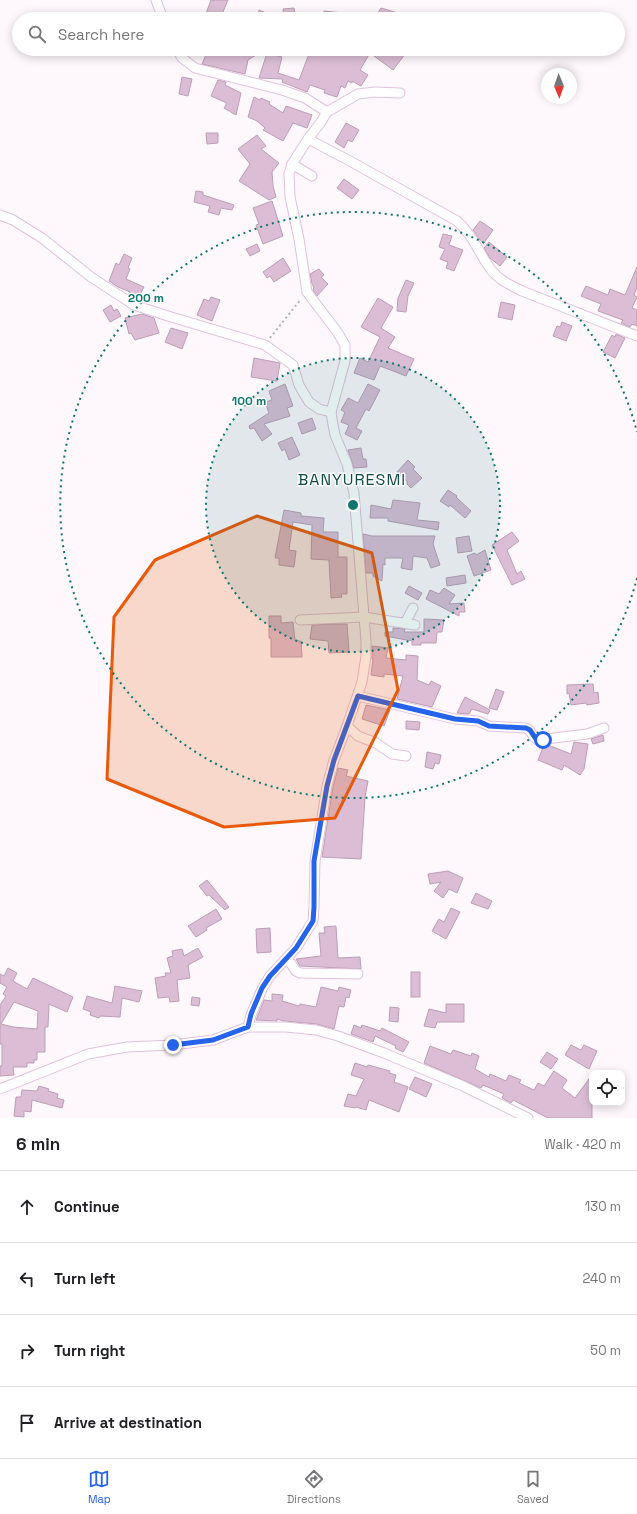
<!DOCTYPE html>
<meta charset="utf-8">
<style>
body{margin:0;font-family:"Space Grotesk",sans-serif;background:#f2f2f2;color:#202124}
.controls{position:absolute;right:12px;bottom:12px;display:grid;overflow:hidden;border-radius:8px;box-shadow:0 2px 10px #0003}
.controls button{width:36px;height:36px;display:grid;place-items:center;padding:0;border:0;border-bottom:1px solid #e0e0e0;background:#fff;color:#202124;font:20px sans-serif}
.compass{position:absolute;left:541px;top:68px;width:36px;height:36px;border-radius:50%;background:#fff;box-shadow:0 2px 10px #0003;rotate:178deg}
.stop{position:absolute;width:12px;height:12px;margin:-9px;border:3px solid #2563eb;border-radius:50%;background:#fff}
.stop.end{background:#2563eb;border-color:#fff;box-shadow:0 1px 4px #0008}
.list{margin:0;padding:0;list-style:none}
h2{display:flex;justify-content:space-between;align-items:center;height:52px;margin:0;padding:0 16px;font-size:17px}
h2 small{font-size:13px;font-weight:400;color:#757577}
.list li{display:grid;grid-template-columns:26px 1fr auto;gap:12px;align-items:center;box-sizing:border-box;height:72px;padding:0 16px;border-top:1px solid #e0e0e0}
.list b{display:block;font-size:15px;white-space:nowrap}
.list em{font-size:13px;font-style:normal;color:#757577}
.icon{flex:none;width:22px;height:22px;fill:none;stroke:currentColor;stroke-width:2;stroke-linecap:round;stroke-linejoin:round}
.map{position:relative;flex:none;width:637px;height:1118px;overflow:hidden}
.search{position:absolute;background:#fff;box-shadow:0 2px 10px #0003;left:12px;right:12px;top:12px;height:44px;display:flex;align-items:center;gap:10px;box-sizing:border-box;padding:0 14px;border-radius:22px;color:#757577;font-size:15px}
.sheet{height:340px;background:#fff}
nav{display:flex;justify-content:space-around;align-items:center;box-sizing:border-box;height:56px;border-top:1px solid #e0e0e0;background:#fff;font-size:11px;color:#757577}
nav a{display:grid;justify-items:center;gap:2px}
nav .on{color:#2563eb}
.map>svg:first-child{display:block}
.building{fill:#dbbed5;stroke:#bb9eb5;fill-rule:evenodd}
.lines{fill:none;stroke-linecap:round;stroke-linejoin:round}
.street-casing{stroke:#dfc2da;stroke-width:11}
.path{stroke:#b7afb5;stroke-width:2;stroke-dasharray:2 3;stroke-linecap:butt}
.street{stroke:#fff;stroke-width:9}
.route{stroke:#2563eb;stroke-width:5}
.marked{fill:#e8590c;fill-opacity:0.2;stroke:#e8590c;stroke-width:3;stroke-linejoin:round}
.ring{fill:none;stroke:#0f766e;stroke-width:2;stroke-dasharray:2 4}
.labels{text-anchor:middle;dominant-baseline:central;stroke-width:3;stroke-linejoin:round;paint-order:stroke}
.quarter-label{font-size:16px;letter-spacing:1px;fill:#104c44;stroke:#fff}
.centre{fill:#0f766e;stroke:#fff;stroke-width:2}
.ring-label{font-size:12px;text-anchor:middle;font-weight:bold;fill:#0f766e;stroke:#fff;stroke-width:3;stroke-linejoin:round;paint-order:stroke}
</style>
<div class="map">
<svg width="637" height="1118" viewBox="0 0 637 1118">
<rect width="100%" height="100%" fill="#fef8fd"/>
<g class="building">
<polygon points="211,0 228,0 220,19 204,19"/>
<polygon points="294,8 296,19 284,19 283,9"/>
<polygon points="381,8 411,17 411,19 374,19"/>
<polygon points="259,10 280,19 257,19"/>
<polygon points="324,11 353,14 352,19 324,19"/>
<polygon points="220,49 266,49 248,60 245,74 202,64 208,50 218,53"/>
<polygon points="316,49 409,49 393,70 370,53 360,70 368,75 361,86 352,81 352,83 348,81 345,88 341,86 337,97 324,93 325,90 310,85 307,92 282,82 283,79 259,78 267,53 282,57 278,73 299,80 309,54 315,56"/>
<polygon points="182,77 192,79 188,96 179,94"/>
<polygon points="218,80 226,82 225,85 241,93 236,115 224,108 227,103 211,96"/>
<polygon points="254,97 260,100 261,98 270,102 269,104 283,113 286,106 312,115 307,128 293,123 283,141 263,130 265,128 257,121 248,117"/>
<polygon points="346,123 359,130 352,142 348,140 344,148 335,142"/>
<polygon points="206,133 218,133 218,143 207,144"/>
<polygon points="257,135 266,146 261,149 279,163 272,172 273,186 276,197 269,200 239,181 250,164 238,149"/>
<polygon points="344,179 359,190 352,199 337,188"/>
<polygon points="196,191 203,192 203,195 234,205 232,210 221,208 219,215 208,212 210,206 194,202"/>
<polygon points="272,201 283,236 263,244 256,225 259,224 253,208"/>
<polygon points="480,221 493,230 484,243 479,239 473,230"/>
<polygon points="443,234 452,236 449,245 463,250 454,271 446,268 448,262 440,259 445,249 439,247"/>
<polygon points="489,242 507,257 500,266 490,258 484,248"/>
<polygon points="257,244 260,251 250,256 246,249"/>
<polygon points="124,254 132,258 128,268 130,269 126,279 144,287 137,300 129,294 130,292 118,287 109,281 116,263 119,265"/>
<polygon points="283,258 291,271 274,282 270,276 267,278 263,272"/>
<polygon points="637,267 637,288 634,295 637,297 632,308 637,310 637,326 632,324 630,327 621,323 623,320 598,311 601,304 581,296 586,286 608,295 610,289 625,295"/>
<polygon points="319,269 324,275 321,277 328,284 317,296 313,290 314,287 312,284 310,274"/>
<polygon points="406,280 414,283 408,296 406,312 397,311 398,298"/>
<polygon points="211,297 220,300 212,321 197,315 204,299 209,301"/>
<polygon points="378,298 393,307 381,328 395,337 388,348 414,359 406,376 380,366 374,380 354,373 360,358 368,362 380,337 361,327"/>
<polygon points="501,302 515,305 512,320 498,317"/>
<polygon points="111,305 114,311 117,309 121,316 110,322 103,310"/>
<polygon points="142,314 154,318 159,333 135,340 131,333 129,334 125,318"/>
<polygon points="562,322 572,326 566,341 553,336 557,326 560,327"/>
<polygon points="171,328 188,333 182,349 165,342"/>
<polygon points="616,334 625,338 615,358 603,352 612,335 615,337"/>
<polygon points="254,358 280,363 277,381 251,377"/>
<polygon points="285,384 293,406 287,408 290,416 264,424 272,434 262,441 254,428 250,429 249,426 269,413 265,402 272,400 269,391"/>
<polygon points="368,384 380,390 369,411 366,409 356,428 362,431 357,440 345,434 349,425 341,422 345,412 341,410 348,398 358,403"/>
<polygon points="312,418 316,429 302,434 298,423"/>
<polygon points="292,437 300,455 289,460 285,449 282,451 278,443"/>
<polygon points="361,448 363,459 366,459 367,467 354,468 348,450"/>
<polygon points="408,460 415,467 413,469 422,478 411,488 407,484 407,481 397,472"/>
<polygon points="448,490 457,496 456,497 471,511 465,518 450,505 449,507 440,501"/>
<polygon points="393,500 420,503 417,520 439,522 438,530 388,521 388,518 370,518 371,505 391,509"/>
<polygon points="284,510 301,513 301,516 324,518 323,532 338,532 338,557 347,557 347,594 341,594 342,597 331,598 329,560 311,559 312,525 293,522 289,550 296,551 294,567 279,565 279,558 275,558"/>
<polygon points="512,532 519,541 507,550 517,574 521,571 525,579 512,585 492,545"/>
<polygon points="363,534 372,536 435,536 433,544 440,565 431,568 427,558 413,556 412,570 401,568 403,558 385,558 385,565 383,564 382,581 373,576 373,573 366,573"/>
<polygon points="469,536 472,551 458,553 456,538"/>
<polygon points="485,550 491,570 474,576 467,556 475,553 476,555"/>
<polygon points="465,575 466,583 447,586 446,578"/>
<polygon points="409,586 422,593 418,600 405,593"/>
<polygon points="444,588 455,595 449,604 464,603 465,612 459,612 459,616 426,599 430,590 439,594"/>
<polygon points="269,616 281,616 281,623 293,622 295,641 301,641 302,657 271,657 271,638 269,638"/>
<polygon points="424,619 444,620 442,632 437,632 436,643 421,643 421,645 412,645 412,641 385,636 385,632 393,632 393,628 405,629 404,632 424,632"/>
<polygon points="334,624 347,624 349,652 329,653 328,641 310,639 312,625"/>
<polygon points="372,646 388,648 386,658 406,660 406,655 418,656 417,680 429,685 431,681 441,686 432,707 397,699 403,676 384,674 384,677 371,675 373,659 372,659"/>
<polygon points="593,684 594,693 598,692 599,703 587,705 586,703 571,705 569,693 567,694 567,685"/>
<polygon points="496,689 504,692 497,710 489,708"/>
<polygon points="465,697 490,710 488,714 472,709 469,714 457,713"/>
<polygon points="366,705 390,710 384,726 362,719"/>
<polygon points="406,721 420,722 419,730 406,729"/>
<polygon points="603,735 604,741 593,744 591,739"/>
<polygon points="574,742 588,744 584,769 580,775 564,765 562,770 538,760 544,745 548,745 571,754"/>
<polygon points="427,752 441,755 439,764 435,763 433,769 425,767"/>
<polygon points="338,768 348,770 346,776 368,781 365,797 361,859 322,857 333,787"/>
<polygon points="448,871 463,878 457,893 449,889 443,898 434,891 441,882 430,884 428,874"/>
<polygon points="207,880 229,907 225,910 209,895 207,896 199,886"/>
<polygon points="476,893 492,901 488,909 471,903"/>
<polygon points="451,908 460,912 446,939 432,931 439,919 444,922"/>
<polygon points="216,909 222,919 206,928 207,930 196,937 188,926"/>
<polygon points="336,926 338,958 360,957 361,969 300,966 296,959 321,956 319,933 325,933 324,927"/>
<polygon points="270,928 271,952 257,953 256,929"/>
<polygon points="198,948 203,957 188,965 190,978 177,980 179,1001 170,1002 169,997 158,998 155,978 166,976 165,973 171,973 167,958 173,956 172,951 182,949 184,956"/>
<path d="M8,968L17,973L13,981L27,989L33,978L73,997L67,1012L49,1004L48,1027H45V1052H37V1060H34V1063H27V1067H13L14,1075L0,1076V1066H2V1044H0V1005L6,996L3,994L7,987L0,983V974L4,976ZM14,1002L38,1011L37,1029L13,1027L1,1024Z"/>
<rect x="411" y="972" width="9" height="25"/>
<polygon points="115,986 142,991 139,1002 122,998 120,1017 100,1016 99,1018 90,1015 91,1012 83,1009 87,996 112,1003"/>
<polygon points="321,987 338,991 339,987 351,990 349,998 346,997 344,1007 339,1006 334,1029 317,1024 284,1021 277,1019 277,1021 256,1020 264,1000 272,1001 272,994 283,995 282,1001 299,1006 300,1004 316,1007"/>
<polygon points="192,997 200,998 199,1006 191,1005"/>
<polygon points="446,1004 464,1004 464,1022 437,1022 435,1028 424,1026 429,1009 446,1013"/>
<polygon points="390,1007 399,1008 398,1022 389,1021"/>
<polygon points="354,1025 361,1028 362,1025 380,1031 382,1028 409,1042 403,1052 395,1048 396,1046 375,1036 373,1042 351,1034"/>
<polygon points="571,1045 581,1050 584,1045 597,1051 589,1069 565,1055"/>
<polygon points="430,1046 451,1054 453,1050 471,1056 472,1053 479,1056 475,1069 489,1077 490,1074 506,1081 509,1075 521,1080 519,1083 534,1090 538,1083 544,1086 554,1071 567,1080 562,1088 575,1098 592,1075 592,1118 548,1118 513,1100 511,1103 502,1098 504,1094 483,1085 481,1088 424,1063"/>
<polygon points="547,1052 558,1059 551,1069 540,1062"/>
<polygon points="355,1063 367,1067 368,1065 390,1071 389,1073 396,1075 394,1082 408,1087 399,1112 369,1100 366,1110 356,1107 355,1108 344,1106 348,1094 356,1096 364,1079 351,1075"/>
<polygon points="415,1077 432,1084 426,1097 409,1089"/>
<polygon points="39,1086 49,1089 48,1091 58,1094 57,1098 64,1100 62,1108 32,1100 31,1112 24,1111 24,1117 14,1116 16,1097 21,1097 22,1090 37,1091"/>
</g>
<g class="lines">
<defs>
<g id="street">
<polyline points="156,0 163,19"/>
<polyline points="177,49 182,58 195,68 282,90 305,98 327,112 321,122 308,139 292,164 289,174 290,197 299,239 307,292 338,333 345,345 345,361 331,412 332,419 335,435 347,464 354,493 366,641 366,656 362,682 347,726 334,760 327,786 315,861 314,907 313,921 296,948 270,976 263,987 251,1015 248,1027"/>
<polyline points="327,112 358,94 375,92 400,93"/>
<path d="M308,139L350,161L457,221C472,234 478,251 489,267C497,279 510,285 522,291L637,336"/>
<polyline points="292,164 312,176"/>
<polyline points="0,215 13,220 42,238 91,277 134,305 168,316 265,345 293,365 299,385 309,402 319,409 331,412"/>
<polyline points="300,620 364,617 415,625"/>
<polyline points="405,623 413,608"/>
<path d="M358,696L455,719L478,721L489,726L526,728C532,730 532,738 538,740L587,734L604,728"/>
<polyline points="347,726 358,736 376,743 392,754 406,756"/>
<polyline points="287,958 296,971 300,973 358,974"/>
<polyline points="0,1089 88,1054 127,1047 173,1045 213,1040 248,1027 286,1027 316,1030 338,1036 384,1053 463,1086 528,1118"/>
</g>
</defs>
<use href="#street" class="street-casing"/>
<polyline class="path" points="270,338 301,299"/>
<use href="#street" class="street"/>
</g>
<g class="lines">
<polyline class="route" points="173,1045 213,1040 248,1027 251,1014 262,988 270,976 296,948 313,921 314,907 314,861 327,786 334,760 358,696 455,719 478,721 489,726 526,728 530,730 536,739 543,740"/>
</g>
<path class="marked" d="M257,516L372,553L398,690L335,818L224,827L107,779L114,617L155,560Z"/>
<circle cx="353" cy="505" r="147" fill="#0f766e" fill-opacity=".12"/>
<g class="ring">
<circle cx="353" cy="505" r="147"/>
<path d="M637 578A293 293 0 1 1 637 432"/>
</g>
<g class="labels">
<g class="quarter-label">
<text x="352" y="479">BANYURESMI</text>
</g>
</g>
<circle cx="353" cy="505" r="6" class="centre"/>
<g class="ring-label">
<text x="146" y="302">200 m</text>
<text x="249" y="405">100 m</text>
</g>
</svg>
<div class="controls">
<button><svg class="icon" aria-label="locate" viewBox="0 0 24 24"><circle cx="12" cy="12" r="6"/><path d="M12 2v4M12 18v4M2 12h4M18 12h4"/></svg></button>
</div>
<svg class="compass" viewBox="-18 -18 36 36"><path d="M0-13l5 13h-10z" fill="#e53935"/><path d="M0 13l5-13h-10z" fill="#757577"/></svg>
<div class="stop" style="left:543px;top:740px"></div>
<div class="stop end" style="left:173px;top:1045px"></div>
<div class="search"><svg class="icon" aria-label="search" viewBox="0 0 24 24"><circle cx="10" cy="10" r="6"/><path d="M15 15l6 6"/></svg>Search here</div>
</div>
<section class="sheet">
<h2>6 min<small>Walk · 420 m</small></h2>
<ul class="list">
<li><svg class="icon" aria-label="ahead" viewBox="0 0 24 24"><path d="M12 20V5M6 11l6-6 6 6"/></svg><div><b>Continue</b></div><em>130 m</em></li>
<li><svg class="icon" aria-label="left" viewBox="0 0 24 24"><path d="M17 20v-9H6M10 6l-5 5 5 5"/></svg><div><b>Turn left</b></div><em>240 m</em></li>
<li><svg class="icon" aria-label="right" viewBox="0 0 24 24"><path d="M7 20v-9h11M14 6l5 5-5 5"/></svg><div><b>Turn right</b></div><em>50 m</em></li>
<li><svg class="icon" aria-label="arrive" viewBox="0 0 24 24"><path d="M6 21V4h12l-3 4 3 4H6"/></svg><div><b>Arrive at destination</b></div></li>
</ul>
</section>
<nav>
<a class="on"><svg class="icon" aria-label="map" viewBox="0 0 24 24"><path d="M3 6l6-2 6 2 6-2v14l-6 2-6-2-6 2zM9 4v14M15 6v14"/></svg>Map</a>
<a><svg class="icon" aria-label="directions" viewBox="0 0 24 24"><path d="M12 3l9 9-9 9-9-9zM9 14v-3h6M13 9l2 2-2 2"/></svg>Directions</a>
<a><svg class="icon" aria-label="saved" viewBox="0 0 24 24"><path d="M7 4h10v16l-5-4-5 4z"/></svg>Saved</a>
</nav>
